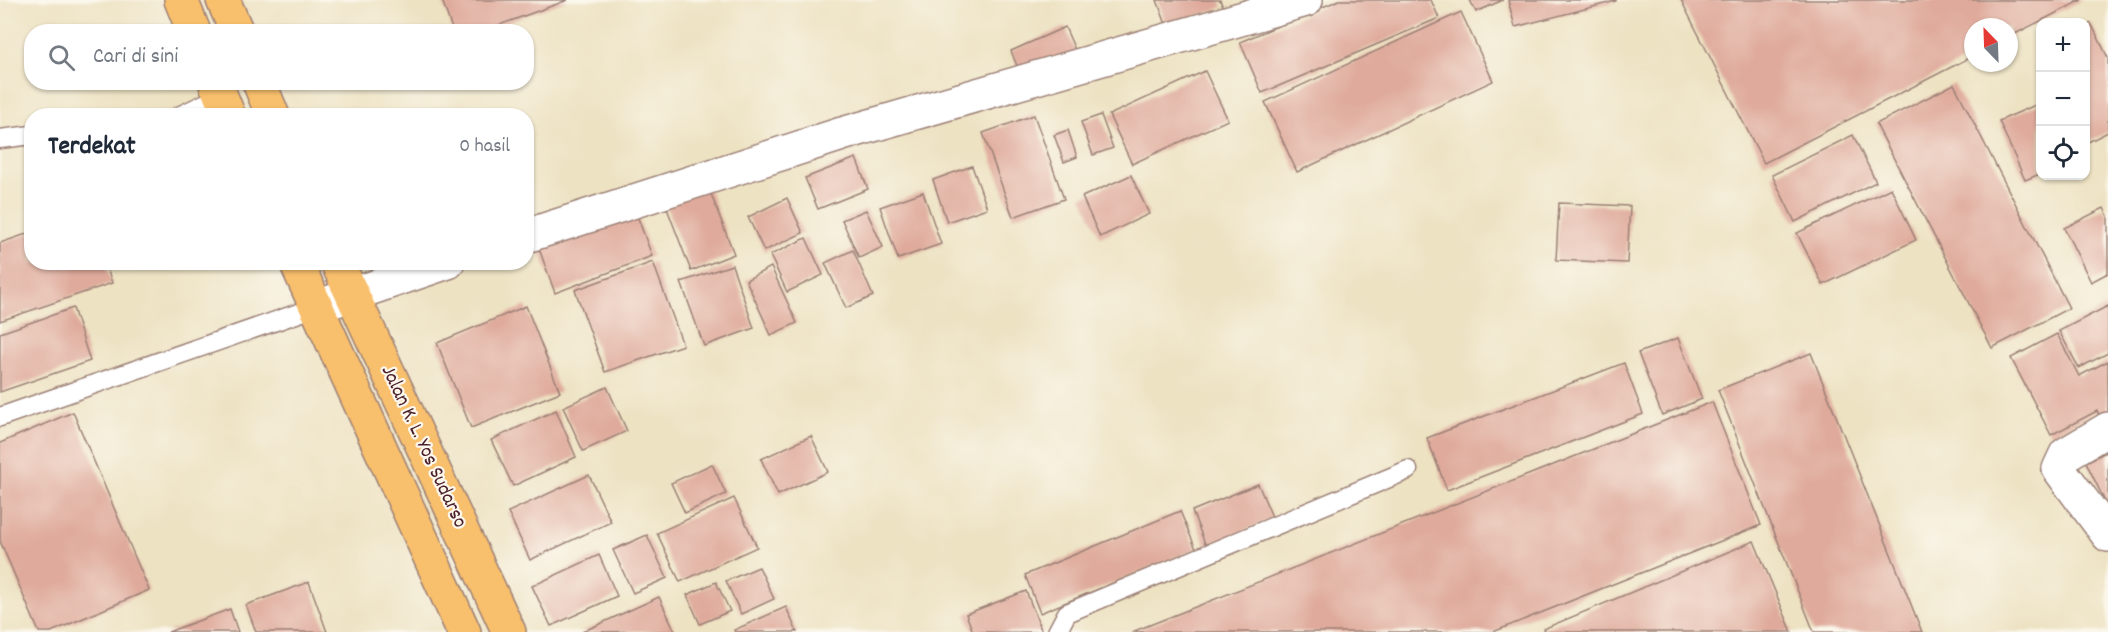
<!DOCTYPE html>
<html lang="id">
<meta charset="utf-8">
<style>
body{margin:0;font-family:Dekko,sans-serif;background:#f2f2f3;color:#1f2937}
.controls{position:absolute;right:18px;top:18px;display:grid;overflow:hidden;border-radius:12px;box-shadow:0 2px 4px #0004}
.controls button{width:54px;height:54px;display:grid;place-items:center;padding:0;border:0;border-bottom:2px solid #e0e1e3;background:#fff;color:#1f2937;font:30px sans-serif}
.compass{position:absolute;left:1964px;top:18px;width:54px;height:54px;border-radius:50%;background:#fff;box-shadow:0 2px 4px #0004;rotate:337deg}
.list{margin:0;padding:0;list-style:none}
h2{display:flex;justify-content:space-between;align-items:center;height:78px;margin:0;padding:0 24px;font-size:26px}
h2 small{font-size:20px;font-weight:400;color:#747a83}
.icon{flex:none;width:33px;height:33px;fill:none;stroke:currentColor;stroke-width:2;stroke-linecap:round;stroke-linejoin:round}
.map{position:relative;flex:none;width:2108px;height:632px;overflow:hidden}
.search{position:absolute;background:#fff;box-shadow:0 2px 4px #0004;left:24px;top:24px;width:510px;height:66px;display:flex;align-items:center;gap:15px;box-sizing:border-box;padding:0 21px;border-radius:24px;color:#747a83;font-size:22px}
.panel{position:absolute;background:#fff;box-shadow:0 2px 4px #0004;left:24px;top:108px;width:510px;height:162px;border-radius:24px}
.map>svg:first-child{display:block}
.building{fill:#dfaa9b}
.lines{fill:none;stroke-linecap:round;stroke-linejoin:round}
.service-casing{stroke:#9c8076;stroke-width:21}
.minor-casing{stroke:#9c8076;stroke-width:36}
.trunk-casing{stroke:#9c8076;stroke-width:36}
.service{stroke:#fff;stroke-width:18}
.minor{stroke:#fff;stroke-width:33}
.trunk{stroke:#f8bf6c;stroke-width:33}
.labels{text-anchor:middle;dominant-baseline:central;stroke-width:4.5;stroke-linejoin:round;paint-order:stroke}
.street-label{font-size:21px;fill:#4a1f2b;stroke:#fbf7ec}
</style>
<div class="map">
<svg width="2108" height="632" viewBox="0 0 2108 632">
<rect width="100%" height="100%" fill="#fbf7ec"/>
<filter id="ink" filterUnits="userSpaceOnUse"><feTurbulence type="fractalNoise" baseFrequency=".0167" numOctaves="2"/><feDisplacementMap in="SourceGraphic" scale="12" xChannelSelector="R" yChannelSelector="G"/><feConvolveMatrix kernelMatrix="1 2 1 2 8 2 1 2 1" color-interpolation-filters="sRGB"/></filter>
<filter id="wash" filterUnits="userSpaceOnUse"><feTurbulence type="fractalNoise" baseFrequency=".008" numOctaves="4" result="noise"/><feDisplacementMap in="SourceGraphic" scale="24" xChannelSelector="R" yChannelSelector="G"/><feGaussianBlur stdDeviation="1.35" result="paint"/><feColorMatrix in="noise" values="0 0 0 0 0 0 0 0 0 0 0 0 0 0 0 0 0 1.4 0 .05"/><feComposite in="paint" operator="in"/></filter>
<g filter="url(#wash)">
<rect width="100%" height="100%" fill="#ede2c2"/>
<g id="blocks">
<g class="building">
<polygon points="442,0 568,0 480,32 453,32"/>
<polygon points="1157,0 1220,0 1223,7 1167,27"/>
<polygon points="1339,0 1431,0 1439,18 1262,93 1240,42"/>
<polygon points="1470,0 1503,0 1476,12"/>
<polygon points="1508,0 1616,0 1616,1 1515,27"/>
<polygon points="1681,0 2082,0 2009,37 2009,27 1973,27 1973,56 1764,163"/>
<polygon points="1461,12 1493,81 1297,172 1265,102"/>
<polygon points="2091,23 2108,58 2108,132 2086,143 2086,26"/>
<polygon points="1065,27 1076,52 1021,76 1011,51"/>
<polygon points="1205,71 1228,120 1132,164 1109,115"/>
<polygon points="1954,84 2069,308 1992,348 1876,124"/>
<polygon points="2040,103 2040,174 2025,180 1999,121"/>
<polygon points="1034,115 1064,199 1013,217 983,133"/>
<polygon points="1101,115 1113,148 1093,155 1081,122"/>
<polygon points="1068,130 1077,157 1064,162 1054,135"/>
<polygon points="1853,135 1876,182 1795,222 1772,175"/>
<polygon points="856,158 868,189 818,209 805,178"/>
<polygon points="972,166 987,208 947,222 933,180"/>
<polygon points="1131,175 1149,214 1100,237 1082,197"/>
<polygon points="706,181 734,254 691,271 663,198"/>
<polygon points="1891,188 1916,240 1823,285 1797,233"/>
<polygon points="923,192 941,244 898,259 880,207"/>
<polygon points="787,198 803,233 764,251 748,217"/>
<polygon points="1559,203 1630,206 1627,263 1556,260"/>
<polygon points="634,207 652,256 555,293 537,243"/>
<polygon points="2104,208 2108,216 2108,273 2091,282 2064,228"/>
<polygon points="866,210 883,247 859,258 842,220"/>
<polygon points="32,232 32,262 105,262 112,283 0,321 0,243"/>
<polygon points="806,238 823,275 787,292 770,255"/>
<polygon points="853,250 873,296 846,308 825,263"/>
<polygon points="653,262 683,345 605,372 575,290"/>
<polygon points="732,265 754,328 704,346 681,282"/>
<polygon points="771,267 797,323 771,335 746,280"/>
<polygon points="526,306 560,392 471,428 437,343"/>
<polygon points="2108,306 2108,353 2079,368 2059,331"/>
<polygon points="73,308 90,361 0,392 0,333"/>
<polygon points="2057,334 2079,376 2108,361 2108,419 2103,421 2097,411 2051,435 2011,358"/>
<polygon points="1678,338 1702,399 1662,415 1638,353"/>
<polygon points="1811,353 1922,632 1814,632 1718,390"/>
<polygon points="1624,363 1643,414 1447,490 1427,438"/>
<polygon points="607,387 627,431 583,451 563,407"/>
<polygon points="1712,402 1761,525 1493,632 1132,632"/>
<polygon points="556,410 576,457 513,486 491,440"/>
<polygon points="73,412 149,590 51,632 39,632 0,541 0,443"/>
<polygon points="811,436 828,472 778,495 761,459"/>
<polygon points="2108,451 2108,508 2086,462"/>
<polygon points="712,464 726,494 685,513 671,483"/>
<polygon points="589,475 611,522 530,560 508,512"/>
<polygon points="1258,484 1273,519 1206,546 1192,511"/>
<polygon points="734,498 757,547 680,582 657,533"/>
<polygon points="1180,511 1196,549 1040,613 1025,575"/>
<polygon points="647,535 667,578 633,593 613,550"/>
<polygon points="1754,541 1792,632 1545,632 1543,629"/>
<polygon points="599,555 617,596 551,626 532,586"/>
<polygon points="759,567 774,599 741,614 726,581"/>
<polygon points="309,582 327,632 256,632 246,605"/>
<polygon points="716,582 730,611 700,624 687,595"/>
<polygon points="1026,591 1042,632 973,632 966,614"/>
<polygon points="659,597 675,631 582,632"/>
<polygon points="786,607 797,632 735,632 734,630"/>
<polygon points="230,609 238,632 168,632"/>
</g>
</g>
</g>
<g filter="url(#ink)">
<use href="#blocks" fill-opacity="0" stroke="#9c8076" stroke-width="1.5"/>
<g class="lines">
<defs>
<g id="service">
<polyline points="179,116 221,96"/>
<polyline points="0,139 32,135"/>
<polyline points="0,417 316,307"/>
<polyline points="1057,632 1067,613 1408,470"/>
</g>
<g id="minor">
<polyline points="526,236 842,134 1306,0"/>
<polyline points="316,307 448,262"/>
<polyline points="2108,429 2066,454 2059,469 2108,535"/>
</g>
<g id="trunk">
<polyline points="181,0 194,32"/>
<polyline points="223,0 237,32"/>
<polyline points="215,82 229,116"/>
<polyline points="259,82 273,116"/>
<polyline points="296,262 464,632"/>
<polyline points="337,262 509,632"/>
</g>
</defs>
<use href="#service" class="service-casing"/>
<use href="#minor" class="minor-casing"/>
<use href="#trunk" class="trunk-casing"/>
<use href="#service" class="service"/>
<use href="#minor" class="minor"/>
<use href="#trunk" class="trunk"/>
</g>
</g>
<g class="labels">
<g class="street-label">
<text transform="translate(423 447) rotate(65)">Jalan K. L. Yos Sudarso</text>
</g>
</g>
</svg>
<div class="controls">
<button>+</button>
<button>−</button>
<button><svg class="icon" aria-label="locate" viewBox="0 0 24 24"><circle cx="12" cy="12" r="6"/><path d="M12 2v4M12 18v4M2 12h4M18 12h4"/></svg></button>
</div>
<svg class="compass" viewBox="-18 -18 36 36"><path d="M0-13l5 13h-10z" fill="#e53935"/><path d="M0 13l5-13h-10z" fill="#747a83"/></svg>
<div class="search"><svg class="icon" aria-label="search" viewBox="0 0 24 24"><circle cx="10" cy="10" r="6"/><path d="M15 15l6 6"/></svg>Cari di sini</div>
<section class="panel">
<h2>Terdekat<small>0 hasil</small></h2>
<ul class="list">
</ul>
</section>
</div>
